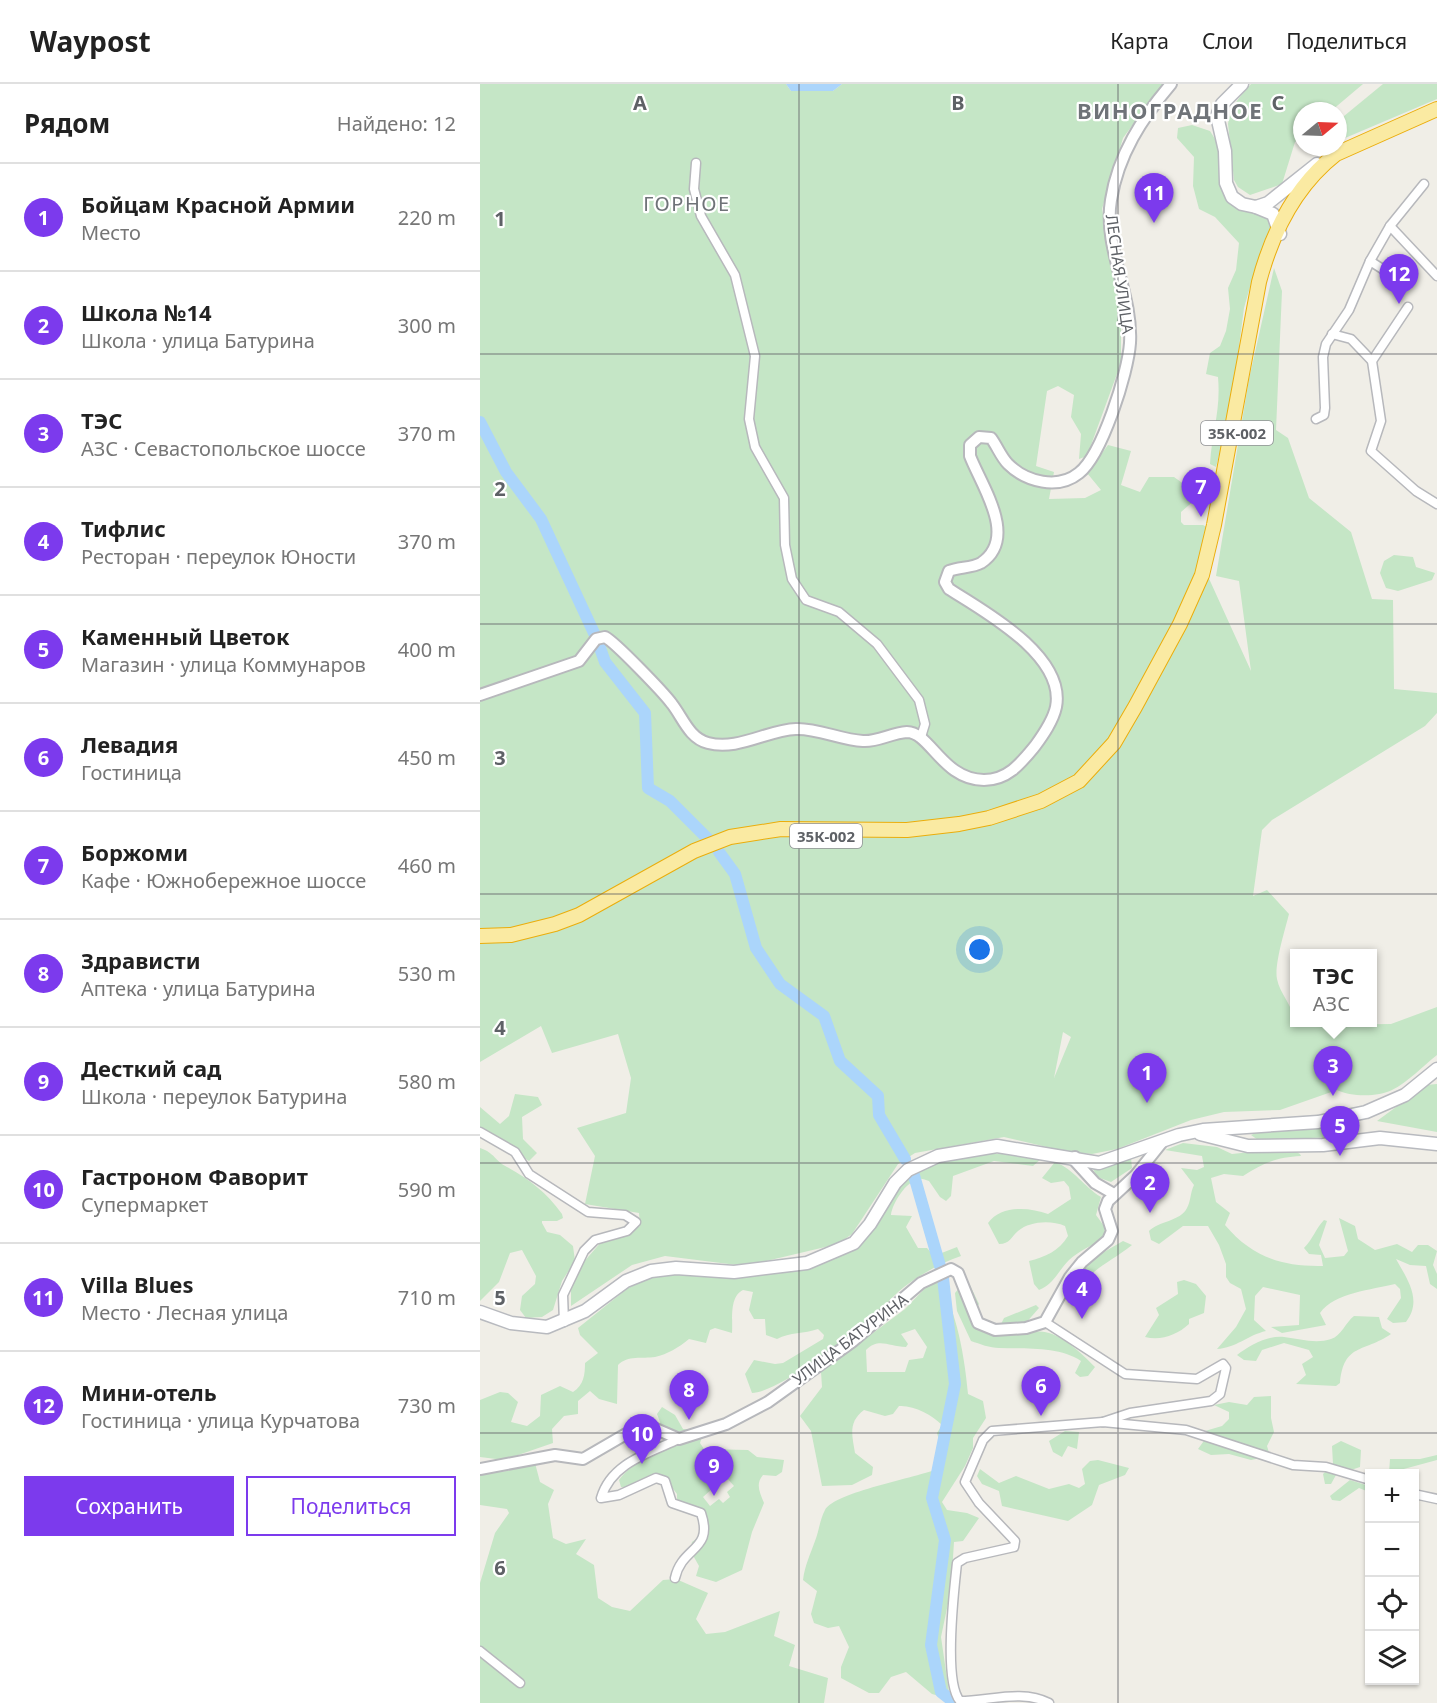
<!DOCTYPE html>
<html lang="ru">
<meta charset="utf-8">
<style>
body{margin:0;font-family:"Noto Sans",sans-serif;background:#f6f6f6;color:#222}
.controls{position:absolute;right:18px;bottom:18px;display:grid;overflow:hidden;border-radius:0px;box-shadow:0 2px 4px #0004}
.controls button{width:54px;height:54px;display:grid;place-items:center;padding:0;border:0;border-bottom:2px solid #e0e0e0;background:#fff;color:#222;font:30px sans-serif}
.compass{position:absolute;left:813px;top:18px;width:54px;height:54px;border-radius:50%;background:#fff;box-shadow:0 2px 4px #0004;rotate:71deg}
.you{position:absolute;left:500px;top:866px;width:21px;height:21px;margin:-15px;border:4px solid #fff;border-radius:50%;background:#1a73e8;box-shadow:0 0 0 9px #1a73e833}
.badge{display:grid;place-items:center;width:39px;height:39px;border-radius:50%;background:#7c3aed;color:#fff;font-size:20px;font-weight:700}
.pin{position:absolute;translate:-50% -50px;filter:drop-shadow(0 2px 3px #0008)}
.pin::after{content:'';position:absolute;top:32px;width:21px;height:18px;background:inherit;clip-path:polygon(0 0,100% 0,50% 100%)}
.popup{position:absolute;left:810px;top:865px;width:87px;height:78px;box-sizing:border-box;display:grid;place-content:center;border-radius:0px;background:#fff;filter:drop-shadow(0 2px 4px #0005);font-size:20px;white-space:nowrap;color:#767676}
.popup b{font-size:22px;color:#222}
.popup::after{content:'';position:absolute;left:50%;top:100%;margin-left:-12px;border:12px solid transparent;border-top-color:#fff}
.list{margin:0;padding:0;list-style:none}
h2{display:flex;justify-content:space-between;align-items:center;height:78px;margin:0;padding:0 24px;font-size:26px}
h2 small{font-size:20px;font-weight:400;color:#767676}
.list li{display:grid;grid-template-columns:39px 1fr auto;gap:18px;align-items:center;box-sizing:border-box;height:108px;padding:0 24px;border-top:2px solid #e0e0e0}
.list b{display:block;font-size:22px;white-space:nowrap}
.list p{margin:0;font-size:20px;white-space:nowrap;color:#767676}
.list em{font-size:20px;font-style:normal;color:#767676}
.actions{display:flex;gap:12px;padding:18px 24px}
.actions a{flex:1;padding:14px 0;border:2px solid #7c3aed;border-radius:0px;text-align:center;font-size:21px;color:#7c3aed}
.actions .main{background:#7c3aed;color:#fff}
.icon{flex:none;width:33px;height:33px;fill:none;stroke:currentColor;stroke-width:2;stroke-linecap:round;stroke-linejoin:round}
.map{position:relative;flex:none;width:957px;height:1619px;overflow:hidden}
header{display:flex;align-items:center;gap:36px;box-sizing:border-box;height:84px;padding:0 30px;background:#fff;border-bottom:2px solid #e0e0e0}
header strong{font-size:28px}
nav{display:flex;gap:33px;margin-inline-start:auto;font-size:21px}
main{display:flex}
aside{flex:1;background:#fff}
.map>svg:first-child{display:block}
.green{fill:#c5e6c6;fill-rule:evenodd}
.water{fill:#abd5fb}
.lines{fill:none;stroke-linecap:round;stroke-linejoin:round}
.river{stroke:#abd5fb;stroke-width:12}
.minor-casing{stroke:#b7b8bc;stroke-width:11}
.tertiary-casing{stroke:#b7b8bc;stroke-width:14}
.secondary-casing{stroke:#b8babf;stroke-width:15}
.trunk-casing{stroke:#ebad0b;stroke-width:16}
.minor{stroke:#fff;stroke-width:8}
.tertiary{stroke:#fff;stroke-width:10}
.secondary{stroke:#fff;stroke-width:12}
.trunk{stroke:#faeaa2;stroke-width:14}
.grid{fill:none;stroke:#5e6166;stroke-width:1.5;stroke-opacity:0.55}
.labels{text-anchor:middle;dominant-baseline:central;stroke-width:4.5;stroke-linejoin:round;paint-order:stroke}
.shield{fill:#fff;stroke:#8e9094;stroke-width:1.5}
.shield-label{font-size:15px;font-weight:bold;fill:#5e6166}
.street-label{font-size:16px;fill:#5e6166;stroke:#fff}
.quarter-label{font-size:20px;letter-spacing:1.5px;fill:#6f7378;stroke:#fff}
.district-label{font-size:22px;font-weight:bold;letter-spacing:1.5px;fill:#6f7378;stroke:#fff}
.grid-label{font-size:20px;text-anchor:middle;font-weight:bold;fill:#5e6166;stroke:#fff;stroke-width:4.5;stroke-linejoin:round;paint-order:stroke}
</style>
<header>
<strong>Waypost</strong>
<nav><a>Карта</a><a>Слои</a><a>Поделиться</a></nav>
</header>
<main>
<aside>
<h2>Рядом<small>Найдено: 12</small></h2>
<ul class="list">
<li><span class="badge">1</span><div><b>Бойцам Красной Армии</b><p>Место</p></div><em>220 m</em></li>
<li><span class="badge">2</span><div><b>Школа №14</b><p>Школа · улица Батурина</p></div><em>300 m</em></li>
<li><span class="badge">3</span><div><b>ТЭС</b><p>АЗС · Севастопольское шоссе</p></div><em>370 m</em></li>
<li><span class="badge">4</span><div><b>Тифлис</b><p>Ресторан · переулок Юности</p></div><em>370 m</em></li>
<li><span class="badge">5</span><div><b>Каменный Цветок</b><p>Магазин · улица Коммунаров</p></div><em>400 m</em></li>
<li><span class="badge">6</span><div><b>Левадия</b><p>Гостиница</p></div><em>450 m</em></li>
<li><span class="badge">7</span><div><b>Боржоми</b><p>Кафе · Южнобережное шоссе</p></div><em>460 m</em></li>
<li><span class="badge">8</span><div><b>Здрависти</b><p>Аптека · улица Батурина</p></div><em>530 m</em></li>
<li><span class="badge">9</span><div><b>Десткий сад</b><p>Школа · переулок Батурина</p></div><em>580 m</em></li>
<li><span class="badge">10</span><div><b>Гастроном Фаворит</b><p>Супермаркет</p></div><em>590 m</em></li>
<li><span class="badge">11</span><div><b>Villa Blues</b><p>Место · Лесная улица</p></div><em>710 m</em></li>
<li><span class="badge">12</span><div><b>Мини-отель</b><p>Гостиница · улица Курчатова</p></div><em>730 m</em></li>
</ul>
<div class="actions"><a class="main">Сохранить</a><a>Поделиться</a></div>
</aside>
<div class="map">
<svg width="957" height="1619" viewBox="0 0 957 1619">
<rect width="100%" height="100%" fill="#f0eee7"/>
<g class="green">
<path d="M0,0H306L311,7H353L362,0H683L643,54L622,125L641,224V279L607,372L599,375L601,350L591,333L594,311L578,302L567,307L556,382L574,388L569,415L605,414L621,406L607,389L628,361L651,367L641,401L660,408L669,393H694L715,408L716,415L701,428V438L704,441H723L731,445L721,477L771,587L759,497L736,492L769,295L794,184L802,207L796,346L808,354L829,414L871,448L892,515L913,516L914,605L957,609V629L945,642L792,736L782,746L773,812L787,806L809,830C805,846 794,881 797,895C800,911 814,922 814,938L822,941L911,940L957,923V971C943,982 928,998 912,1006C898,1013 871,1013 857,1006L800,1026L744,1028L711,1036L637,1065L612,1070L588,1068L524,1053L435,1069L418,1080L372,1150L358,1160L265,1182L185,1172L152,1181L91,1222V1206L102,1180L122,1157L140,1154L160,1142L159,1129L105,1120L115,1072L97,1044L146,1029L151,994L138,950L72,969L61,942L0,978ZM583,948L591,953L574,994Z"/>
<path d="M771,0H883L851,27H822V51L815,58L802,100L770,111L758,103L754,96L748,40C750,23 760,12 771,0Z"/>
<polygon points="903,0 957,0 957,15 858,57 858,37"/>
<path d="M712,41L730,47L740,63L744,107L752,121L787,130L792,143L776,182L764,224L751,324L736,383L730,380C732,347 741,327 738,293L726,290L730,269L740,262L746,247L750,225L748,204L756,186L759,159L735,133L719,125L713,102L714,73L697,54L698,44Z"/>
<polygon points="914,471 933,473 936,483 955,489 952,496 918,507 906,504 900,489 904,477"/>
<polygon points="957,1000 957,1048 897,1037 946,1001"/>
<polygon points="35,1010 58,1013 62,1021 42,1033 43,1055 57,1069 49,1077 0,1045 0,1023 20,1040 29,1032"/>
<polygon points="867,1042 878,1048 858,1053 778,1056 771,1051 781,1047"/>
<path d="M703,1059L737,1063L752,1070L798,1065L813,1066L820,1070L821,1072C797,1073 783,1079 763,1092L744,1090L731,1094L736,1118L750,1129L745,1141C772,1173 802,1183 843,1182L841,1171L829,1170L824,1164C833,1155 836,1144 844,1136L847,1137L839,1161L845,1174L864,1172L868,1167L859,1134L875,1142L878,1155L895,1166L917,1160L932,1168L938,1161H948L957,1167L953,1181L957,1190V1205L950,1200L946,1182L930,1181L916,1175C927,1195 943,1216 926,1238L913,1239L907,1235L921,1214L920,1205L915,1200C892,1206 855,1208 840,1229L846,1241L802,1249L791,1243L819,1241L820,1211L783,1203L775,1212L774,1236L786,1247C768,1251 756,1264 737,1265L756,1243L766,1225L761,1205L750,1199L746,1193V1180L739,1161L728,1142H703L679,1160L671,1156L669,1147C679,1137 701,1137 707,1124C711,1117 710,1109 714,1101L701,1084L717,1086L724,1083L722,1072L685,1066Z"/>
<path d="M0,1064C15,1069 15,1077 27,1083C50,1096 66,1108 82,1130L83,1134L77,1137H62V1139L67,1148L80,1151L93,1162L95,1177L82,1197L73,1226L62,1233L46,1234L40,1226L42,1212L55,1200L56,1192L42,1166L30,1169L19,1198L0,1217Z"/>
<path d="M500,1070H542L561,1075L553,1082L514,1077L473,1092L471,1112L466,1117L460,1113L449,1097C445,1096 442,1094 439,1095C426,1097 412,1120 411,1131L432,1132L426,1143L438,1164H447L454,1172L477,1163L481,1172C461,1179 441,1190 424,1203C410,1214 399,1230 385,1241C365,1258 295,1309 272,1309L265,1290L274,1276L295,1280L303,1279L343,1255L344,1251L338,1245C324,1250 310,1248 297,1255L286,1251L285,1235H274L269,1226L273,1208L263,1206C249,1213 253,1235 252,1249L235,1244L230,1246L226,1259L209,1255C198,1264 188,1270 175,1273C162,1275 148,1271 138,1281L137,1320L119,1315L110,1307L98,1317V1330L84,1332L72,1345L73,1359L24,1376L0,1373V1316L20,1308L28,1309L38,1318L31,1338L47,1342L60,1332L61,1311L80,1302L93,1308C104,1301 105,1290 105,1279L118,1269L100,1251L98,1244L148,1204L179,1190L267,1192L283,1188H308L363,1171L388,1153L420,1097L436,1081Z"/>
<polygon points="651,1074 652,1084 631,1098 617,1093 613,1085 627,1083"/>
<path d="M575,1078C595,1086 603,1102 621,1113L616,1131L624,1142L626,1155C613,1160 599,1167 589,1176C578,1187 574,1200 559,1206L554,1200L549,1177C565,1173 579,1167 588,1152L585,1142C571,1136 550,1137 538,1147C531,1153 530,1160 519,1160L508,1139C521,1121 549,1123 568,1130L591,1115L589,1103L584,1097L571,1099L562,1094Z"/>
<path d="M643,1157L652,1161C632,1177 615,1183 599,1203V1212L589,1216L586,1212C591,1185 621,1170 643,1157Z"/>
<path d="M487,1195L499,1220L490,1234C510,1265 541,1242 569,1249C586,1254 603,1271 615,1283L608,1292L600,1293L595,1289L601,1277C579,1262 545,1265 519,1264C510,1264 500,1260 491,1257L477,1227L475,1209Z"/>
<path d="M457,1196C477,1224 485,1276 488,1310L503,1317L506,1334L493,1354V1364L485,1382L462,1418L467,1426L487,1429L499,1434L483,1457L474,1458L471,1505L461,1553L470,1615L452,1610L426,1588L411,1593L399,1609H389L361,1594V1583L369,1563L359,1542L348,1544L334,1539L331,1530L337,1507L323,1496C325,1481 330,1471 335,1457C339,1447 340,1435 345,1426C355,1408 436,1394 460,1384L464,1373L457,1349L462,1341C452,1331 434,1321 419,1322L413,1330L405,1332L384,1326C368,1338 372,1351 375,1369L393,1383L392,1391L372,1401L342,1402L331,1347L320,1332L342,1303L341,1288L425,1225L452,1197ZM435,1245L447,1263L443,1274L429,1276L425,1288H387L386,1266C399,1253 409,1263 426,1263L428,1260L421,1250Z"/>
<path d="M704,1196L716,1200L726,1212L724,1229L709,1235V1240C697,1251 681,1257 665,1253L679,1231L676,1224L698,1210L697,1198Z"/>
<polygon points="556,1221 559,1224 545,1240 521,1240 524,1234"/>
<path d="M874,1232L899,1233L902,1244L911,1250C883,1269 864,1259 860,1299L856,1302L816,1300L826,1291L822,1280L833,1273L829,1266L804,1259L782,1266L776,1277L764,1276L757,1271C769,1262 788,1251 804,1253C820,1255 836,1260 851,1255C861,1252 866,1238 874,1232Z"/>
<polygon points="791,1312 791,1334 794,1348 787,1362 790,1372 771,1376 749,1370 731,1371 718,1365 726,1354 725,1347 742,1342 749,1335 749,1328 734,1321 749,1318 767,1321 774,1313"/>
<path d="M182,1323L195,1331L203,1345L224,1347L220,1359L224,1365L268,1366L277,1373L304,1376L302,1388L296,1392L283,1391C275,1400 280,1409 284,1419L272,1448L262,1486L236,1498L216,1492L219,1482L210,1466L212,1458L223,1450L228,1434L218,1428L206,1429L197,1426V1410L184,1393L152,1404L141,1403L139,1396C156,1373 172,1380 184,1355L195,1353L181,1341L177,1330ZM246,1393L254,1402L247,1408L250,1413L243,1419L239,1415L230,1422L223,1413L232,1405L228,1401L235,1394L239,1398Z"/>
<polygon points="585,1347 599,1348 597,1365 588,1362 582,1373 573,1368 569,1357"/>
<polygon points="861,1357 881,1366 880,1383 856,1391 851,1400 845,1400 843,1390 853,1380 852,1362"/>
<polygon points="957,1371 957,1376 909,1389 910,1375 940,1375"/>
<polygon points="618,1376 649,1384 645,1391 619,1401 612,1421 588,1437 522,1422 519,1407 502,1400 497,1392 500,1385 519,1399 536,1392 569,1405 589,1400 599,1404 605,1400 602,1385 610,1377"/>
<polygon points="55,1379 60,1398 74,1406 68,1420 73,1454 86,1460 106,1455 96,1470 114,1481 118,1514 132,1523 150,1527 183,1496 196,1495 228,1509 216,1535 226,1550 245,1548 300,1527 294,1552 315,1561 309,1582 348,1594 344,1619 0,1619 0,1499 15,1449 29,1429 27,1425 0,1421 0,1390 27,1387"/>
<polygon points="870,1396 889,1402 889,1408 879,1404 860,1417 852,1416 850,1412"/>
</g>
<polygon class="water" points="306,0 362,0 353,7 311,7"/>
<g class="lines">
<g class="river">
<polyline points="0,338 26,388 61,435 114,549"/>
<polyline points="119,561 125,578 165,629 168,704 190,717 229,756"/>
<polyline points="239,768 255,790 276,864 300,900 344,932 360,977 398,1012 399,1031 425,1075"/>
<polyline points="433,1088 460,1182"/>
<polyline points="463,1194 475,1300 452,1414 465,1456 451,1561 461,1608 475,1619"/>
</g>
<defs>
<g id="minor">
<polyline points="216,79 214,105 221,132 255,191 275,272 269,335 275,363 304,414 305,461 312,495 326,516 359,528 397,560 439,616 445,640 441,653"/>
<polyline points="910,142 957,192"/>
<polyline points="890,177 904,186"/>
<polyline points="928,223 892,277 901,337 891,367 936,407 957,420"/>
<polyline points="852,250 871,255 892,277"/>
<polyline points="836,335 844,331 845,324 843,273 846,260 869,226 890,177 910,142 944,100"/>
<polyline points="0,1048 35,1068 49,1090 108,1128 145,1131 156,1138 147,1147 115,1156 104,1167 83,1211 84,1238"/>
<polyline points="565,1238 645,1290 717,1295 743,1280 746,1284 740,1310 731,1317 650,1329 623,1338"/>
<polyline points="934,1410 957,1415"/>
<path d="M195,1494C202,1462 234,1467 221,1429L192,1419L185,1397L176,1394L139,1411L121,1414C131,1379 169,1369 199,1355"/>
<polyline points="0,1567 40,1599"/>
<path d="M569,1619C542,1605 509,1617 480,1617C463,1597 474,1507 477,1479L485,1474L534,1463L535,1457L499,1419L485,1398L503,1356L512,1347L623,1338L706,1346L813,1381L846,1383L890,1396"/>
</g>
<g id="tertiary">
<path d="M0,611L99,577L116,555L125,553C135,558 184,609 192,620C203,634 209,654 228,659C258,667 287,646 316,645C337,644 361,656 383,657C398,658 411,649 427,648C450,648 463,696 504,696C528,696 541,679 555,662C563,651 573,637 576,623C586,572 504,527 469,505L465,498L469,487C479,483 492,484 501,479C539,454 501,401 490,372V361L499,353L511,354C517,362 521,373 528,380C546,398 578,406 599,389C622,371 648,289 650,259C653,210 623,164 631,116C638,71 662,34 691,0"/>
<polyline points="595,1073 595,1077 615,1099 634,1110"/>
<polyline points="0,1385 75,1371 103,1375 146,1350 169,1342 199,1355 246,1340 288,1318 373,1257 441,1199 471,1185 478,1189 498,1239 515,1246 546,1244 565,1238 590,1193 602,1178 628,1156 632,1147 625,1125 628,1117 655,1092 683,1057"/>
</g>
<g id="secondary">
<polyline points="762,0 742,20 737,32 745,67 746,99 752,113 762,120 776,123 788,119 837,80"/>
<polyline points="776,123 793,130 800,150"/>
<polyline points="720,1050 768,1062 843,1061 900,1054 957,1060"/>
<polyline points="0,1228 31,1239 67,1243 105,1227 146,1197 171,1187 196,1184 254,1188 327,1179 374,1159 390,1140 415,1099 428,1086 458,1072 517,1062 619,1079 699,1051 723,1046 838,1038 886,1028 925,1011 957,985"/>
</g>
<path id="trunk" d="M0,852L31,851L75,840L99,831L214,767L250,753L301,745L427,746L479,740L509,734L561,717L599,697L634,659L655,623L700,540L722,491L734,441L779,198C792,149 815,102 856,70L957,25"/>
</defs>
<use href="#minor" class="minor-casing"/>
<use href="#tertiary" class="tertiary-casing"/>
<use href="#secondary" class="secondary-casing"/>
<use href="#trunk" class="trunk-casing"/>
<use href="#minor" class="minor"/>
<use href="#tertiary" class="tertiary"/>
<use href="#secondary" class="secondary"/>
<use href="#trunk" class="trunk"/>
</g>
<path class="grid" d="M319,0V1619M638,0V1619M0,270H957M0,540H957M0,810H957M0,1079H957M0,1349H957"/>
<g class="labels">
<g class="shield">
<rect x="721" y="337" width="72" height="24" rx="4.5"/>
<rect x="310" y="740" width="72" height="24" rx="4.5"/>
</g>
<g class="shield-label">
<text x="757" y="349">35К-002</text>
<text x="346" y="752">35К-002</text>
</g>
<g class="street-label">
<text transform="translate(640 190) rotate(82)">ЛЕСНАЯ УЛИЦА</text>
<text transform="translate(370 1255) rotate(-37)">УЛИЦА БАТУРИНА</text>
</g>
<g class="quarter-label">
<text x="207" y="119">ГОРНОЕ</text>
</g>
<g class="district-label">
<text x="690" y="26">ВИНОГРАДНОЕ</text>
</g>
</g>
<g class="grid-label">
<text x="160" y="26">A</text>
<text x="478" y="26">B</text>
<text x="798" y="26">C</text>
<text x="20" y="142">1</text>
<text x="20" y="412">2</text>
<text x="20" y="681">3</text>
<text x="20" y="951">4</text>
<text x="20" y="1221">5</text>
<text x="20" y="1491">6</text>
</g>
</svg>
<div class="controls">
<button>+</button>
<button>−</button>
<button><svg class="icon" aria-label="locate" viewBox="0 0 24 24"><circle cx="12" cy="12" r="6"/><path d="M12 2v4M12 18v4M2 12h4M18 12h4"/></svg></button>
<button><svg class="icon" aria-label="layers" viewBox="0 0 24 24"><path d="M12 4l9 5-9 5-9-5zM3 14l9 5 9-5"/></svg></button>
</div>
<svg class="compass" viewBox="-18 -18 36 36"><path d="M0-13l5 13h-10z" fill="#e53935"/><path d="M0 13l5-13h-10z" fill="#767676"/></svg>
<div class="you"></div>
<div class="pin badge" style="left:667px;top:1019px">1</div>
<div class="pin badge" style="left:670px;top:1129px">2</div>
<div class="pin badge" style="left:853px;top:1012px">3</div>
<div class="popup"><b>ТЭС</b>АЗС</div>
<div class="pin badge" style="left:602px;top:1235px">4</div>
<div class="pin badge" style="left:860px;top:1072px">5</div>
<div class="pin badge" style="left:561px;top:1332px">6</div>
<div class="pin badge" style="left:721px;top:433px">7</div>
<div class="pin badge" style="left:209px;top:1336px">8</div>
<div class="pin badge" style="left:234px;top:1412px">9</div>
<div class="pin badge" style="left:162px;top:1380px">10</div>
<div class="pin badge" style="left:674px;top:139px">11</div>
<div class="pin badge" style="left:919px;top:220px">12</div>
</div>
</main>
